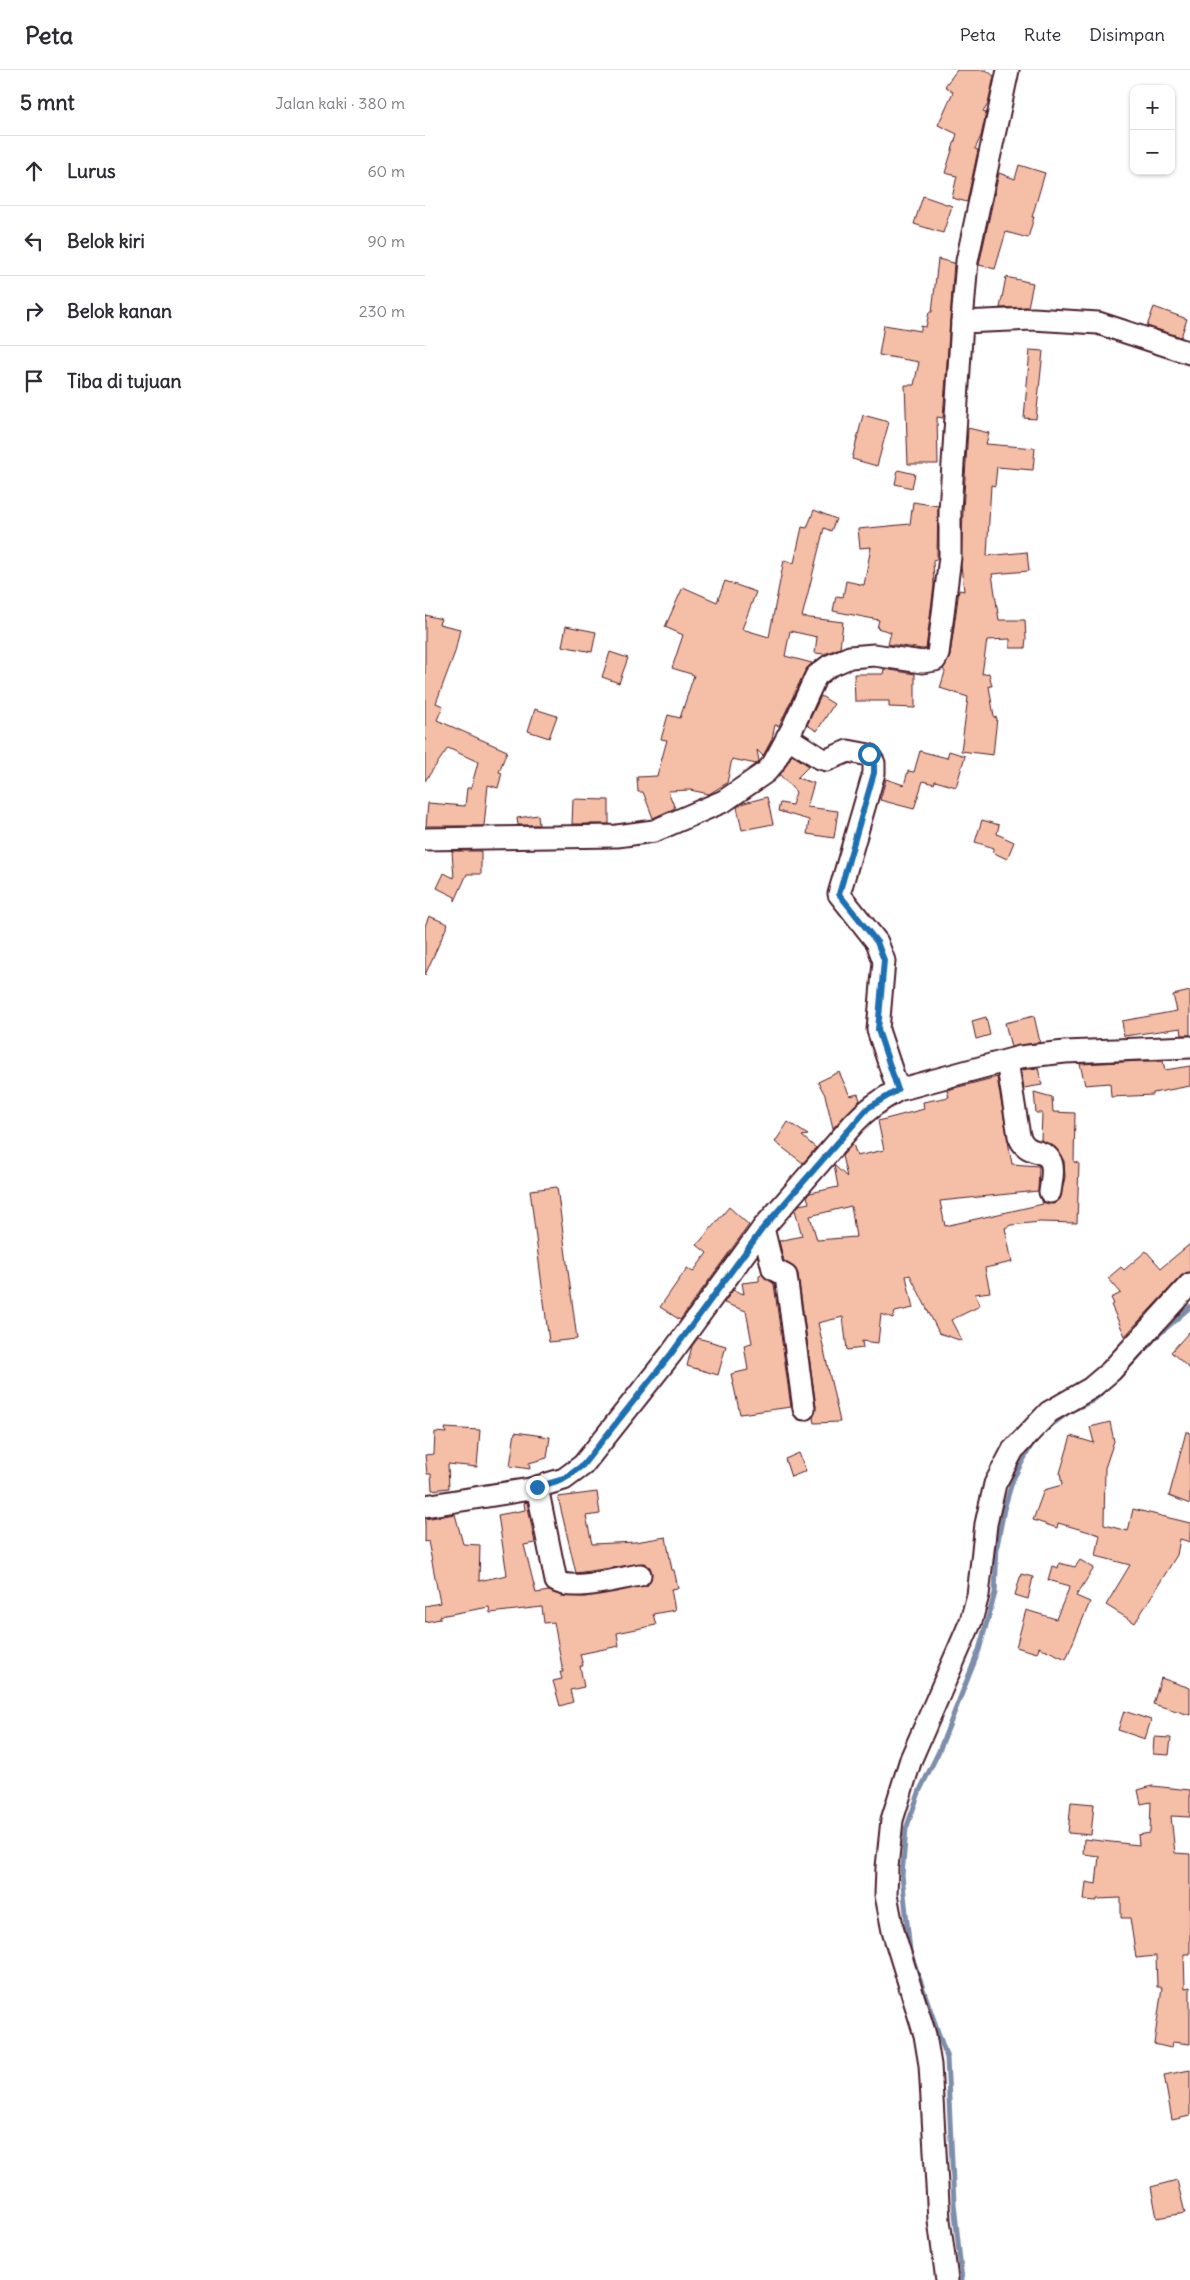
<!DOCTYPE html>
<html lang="id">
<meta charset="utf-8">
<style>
body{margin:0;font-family:Delius,sans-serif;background:#f7f7f7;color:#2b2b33}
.controls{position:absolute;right:15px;top:15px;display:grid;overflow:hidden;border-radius:10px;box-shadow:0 1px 4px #0004}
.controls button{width:45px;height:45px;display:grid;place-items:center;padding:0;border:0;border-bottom:1px solid #e1e1e2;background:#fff;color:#2b2b33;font:25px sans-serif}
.stop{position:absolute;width:15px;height:15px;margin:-11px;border:4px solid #1f6fb2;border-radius:50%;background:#fff}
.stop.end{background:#1f6fb2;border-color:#fff;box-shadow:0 1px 5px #0008}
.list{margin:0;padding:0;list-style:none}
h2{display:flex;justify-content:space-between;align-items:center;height:65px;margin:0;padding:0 20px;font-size:21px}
h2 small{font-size:16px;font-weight:400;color:#7c7c81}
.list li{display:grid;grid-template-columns:32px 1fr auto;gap:15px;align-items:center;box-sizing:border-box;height:70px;padding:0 20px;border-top:1px solid #e1e1e2}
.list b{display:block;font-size:19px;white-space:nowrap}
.list em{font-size:16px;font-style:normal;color:#7c7c81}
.icon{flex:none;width:28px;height:28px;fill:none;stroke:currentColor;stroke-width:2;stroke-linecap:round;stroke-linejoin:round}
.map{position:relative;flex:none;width:765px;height:2210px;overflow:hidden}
header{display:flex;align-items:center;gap:30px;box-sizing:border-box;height:70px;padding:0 25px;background:#fff;border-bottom:1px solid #e1e1e2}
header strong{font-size:24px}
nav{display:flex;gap:28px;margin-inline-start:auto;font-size:18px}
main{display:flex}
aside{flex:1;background:#fff}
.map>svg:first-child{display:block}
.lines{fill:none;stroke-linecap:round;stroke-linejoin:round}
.stream{stroke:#7d8daa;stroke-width:5}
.building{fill:#f4bea7;stroke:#4a1f2b;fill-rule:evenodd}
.minor-casing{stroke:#4a1f2b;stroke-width:25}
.minor{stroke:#fff;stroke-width:21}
.route{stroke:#1f6fb2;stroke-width:6}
</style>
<header>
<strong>Peta</strong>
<nav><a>Peta</a><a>Rute</a><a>Disimpan</a></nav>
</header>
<main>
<aside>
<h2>5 mnt<small>Jalan kaki · 380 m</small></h2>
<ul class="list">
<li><svg class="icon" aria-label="ahead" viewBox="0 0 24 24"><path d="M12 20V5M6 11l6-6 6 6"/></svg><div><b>Lurus</b></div><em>60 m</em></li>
<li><svg class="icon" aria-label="left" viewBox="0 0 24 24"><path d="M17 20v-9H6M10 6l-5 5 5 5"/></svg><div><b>Belok kiri</b></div><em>90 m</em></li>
<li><svg class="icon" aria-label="right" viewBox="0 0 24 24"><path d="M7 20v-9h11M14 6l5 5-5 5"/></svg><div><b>Belok kanan</b></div><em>230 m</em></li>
<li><svg class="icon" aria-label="arrive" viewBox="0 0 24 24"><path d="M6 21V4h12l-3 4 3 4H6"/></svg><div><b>Tiba di tujuan</b></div></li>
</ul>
</aside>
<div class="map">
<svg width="765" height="2210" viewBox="0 0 765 2210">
<rect width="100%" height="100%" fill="#fff"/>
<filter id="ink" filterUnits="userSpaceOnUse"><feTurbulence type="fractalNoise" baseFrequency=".02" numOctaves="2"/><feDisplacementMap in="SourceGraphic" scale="10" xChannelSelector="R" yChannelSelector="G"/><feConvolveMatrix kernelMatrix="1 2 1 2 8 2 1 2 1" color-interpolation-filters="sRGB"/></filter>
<g filter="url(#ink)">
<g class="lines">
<g class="stream">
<polyline points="694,1307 732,1266 765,1237"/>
<polyline points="621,1359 645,1341 667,1331 677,1323"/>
<polyline points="537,2210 529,2133 522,1988 485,1881 477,1805 481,1759 495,1720 514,1681 554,1580 570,1523 572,1476 579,1439 588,1409 608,1372"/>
</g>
</g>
<g class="building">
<polygon points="532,0 561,0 569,6 563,34 558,42 561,43 556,66 550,79 553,80 542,132 527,128 532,106 520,103 532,64 513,55 528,22 520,16"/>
<polygon points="594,95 620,103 607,147 609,147 603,168 581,162 570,199 554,195 574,103 590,109"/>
<polygon points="498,126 527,136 518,163 489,154"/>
<polygon points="513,189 529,193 518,348 512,347 513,394 483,394 480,315 489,315 494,292 454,285 459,255 496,261 496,256 501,257 504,242 507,242"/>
<polygon points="581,207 608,213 603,237 575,238"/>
<polygon points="729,237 762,249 756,267 722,256"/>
<polygon points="605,280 618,281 611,349 599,348"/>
<polygon points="438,345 464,352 452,396 427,389"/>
<polygon points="543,358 564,363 561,374 610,378 608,400 572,397 570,416 566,415 562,486 602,482 604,501 567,504 574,550 600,550 601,568 600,578 585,578 585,569 562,570 557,604 564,603 567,616 564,616 569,647 572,648 568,685 536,681 543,627 515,618 520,602 518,599 525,586 534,520 539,521 536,496 538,441"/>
<polygon points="473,400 490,404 487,418 470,414"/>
<polygon points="488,432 513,436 512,486 512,489 508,490 509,515 501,579 497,579 463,574 466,562 452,558 454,550 408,541 411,526 418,527 421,511 439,515 446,477 435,478 433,459 485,454"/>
<polygon points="389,440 411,449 406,461 399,458 377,547 418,552 415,578 399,584 390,583 392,567 365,561 360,586 387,593 380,601 354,656 350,655 347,669 338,686 332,680 334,691 331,694 307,689 302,713 284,724 265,720 243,721 250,738 228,748 218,722 213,722 212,707 232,706 242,670 236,669 243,645 255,648 269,605 247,598 258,565 240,557 258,517 292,532 300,511 331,522 317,559 344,567 359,490 369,493 377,457 382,458"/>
<polygon points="0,545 16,549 14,554 35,559 30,582 11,633 18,636 12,650 82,681 74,702 77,703 73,718 63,715 59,756 1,756 3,733 40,736 42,718 46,718 53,692 23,678 0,711"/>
<polygon points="141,556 171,562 167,582 137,576"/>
<polygon points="185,582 203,588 194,613 177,607"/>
<polygon points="459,599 490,604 490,638 464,637 464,631 430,631 429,604 458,604"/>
<polygon points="396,626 409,634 392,661 382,655"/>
<polygon points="110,639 132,646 124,668 103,661"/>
<polygon points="495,681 522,688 524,681 540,686 531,717 510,711 509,714 498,711 489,739 455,730 461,709 479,715 483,701 489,702"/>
<polygon points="367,685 384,696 372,708 389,713 382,737 413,741 409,768 382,764 384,750 353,741 355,733 367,735 371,722 355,705"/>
<polygon points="342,727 348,754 317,760 312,737 319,733"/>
<polygon points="148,729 184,730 184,754 147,754"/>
<polygon points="113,745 114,755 93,755 92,748"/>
<polygon points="557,750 574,755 572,764 589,772 582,789 567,782 569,778 550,772"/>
<polygon points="27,781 56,781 56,804 42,804 30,831 30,827 12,818 19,803 29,808"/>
<polygon points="4,846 23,854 0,905 0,856"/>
<polygon points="765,921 765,965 757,965 756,958 699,966 697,951 752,941 748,925"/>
<polygon points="609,946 615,972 586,977 580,953"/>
<polygon points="561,947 565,965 551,969 547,951"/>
<polygon points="718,991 738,991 740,1000 765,996 765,1016 728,1023 728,1025 686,1027 685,1013 660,1015 655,994"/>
<polygon points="613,998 617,1015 599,1018 596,1000"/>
<polygon points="414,1002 425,1026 433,1024 435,1030 408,1058 400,1025 393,1012"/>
<path d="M572,1007L587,1094L614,1096L613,1121L515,1131L520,1156L618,1134L617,1132L629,1134L635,1129L640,1107L639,1091L631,1078L616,1070L617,1043H611L609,1022L627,1027L628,1042L650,1043L649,1092L654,1093L652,1153L615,1152L586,1155L580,1158L587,1192L560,1198L565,1222L550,1224L555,1236L526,1250L537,1271L514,1263L485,1205L481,1206L488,1238L470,1242L468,1248L456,1244L453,1273L437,1271L438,1278L422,1280L418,1247L393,1253L415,1352L389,1353L388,1348L391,1337L373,1204L371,1199L359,1191L354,1171L377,1166L370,1140L374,1135L384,1133L382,1126L385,1123L413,1117L409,1095L422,1107L417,1086L428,1074L432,1086L459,1080L453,1051L499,1039L498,1032L524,1027L522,1020ZM426,1136L431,1167L392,1170L385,1146Z"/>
<polygon points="363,1052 383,1065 377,1066 391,1078 378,1093 350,1072"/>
<polygon points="132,1117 152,1269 124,1272 105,1120"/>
<polygon points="304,1137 324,1155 255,1250 235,1237 262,1198 268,1202 282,1183 272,1175"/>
<polygon points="765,1174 765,1202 756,1206 700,1266 686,1235 689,1234 686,1228 696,1223 683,1208 696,1197 699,1200 721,1181 736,1198"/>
<polygon points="337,1204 349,1214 366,1337 315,1344 306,1304 323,1300 319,1275 327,1273 321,1241 299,1233 308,1220 319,1224 317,1213 334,1211 334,1205"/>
<polygon points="765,1261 765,1299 746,1282"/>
<polygon points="273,1268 301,1276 293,1305 262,1296 267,1276"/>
<polygon points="685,1352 689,1371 680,1398 679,1455 703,1461 708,1439 765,1453 765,1472 755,1469 752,1485 710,1553 681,1535 705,1495 671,1486 675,1465 633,1453 632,1458 608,1450 619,1420 637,1415 635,1403 646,1366 669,1373 665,1357"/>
<polygon points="20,1358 55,1360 52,1397 23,1394 24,1418 7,1420 6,1404 2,1404 0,1385 9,1384 10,1362 21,1363"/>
<polygon points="90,1362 125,1367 122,1388 104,1393 105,1399 85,1396"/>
<polygon points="761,1362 765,1362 765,1434 744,1426"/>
<polygon points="374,1383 381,1401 366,1407 360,1389"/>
<polygon points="172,1422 175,1444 161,1446 167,1474 210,1472 241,1467 247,1500 249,1500 253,1518 246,1519 250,1540 228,1544 231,1555 192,1563 194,1576 155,1584 158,1596 155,1596 159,1617 145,1620 148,1632 135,1636 128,1611 137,1609 135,1602 138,1602 129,1552 119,1553 117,1537 65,1543 64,1537 15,1546 15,1549 0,1552 0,1536 15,1533 3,1471 0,1472 0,1449 30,1444 38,1474 55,1475 54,1511 82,1505 73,1445 100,1440 99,1433 102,1432 110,1473 99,1475 111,1523 124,1521 137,1526 160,1527 223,1515 227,1503 225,1497 219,1493 151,1503 133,1427"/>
<polygon points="655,1490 669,1498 651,1526 665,1532 641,1589 614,1577 612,1583 591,1577 601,1540 631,1549 645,1516 623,1510 627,1496 633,1498 634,1493 650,1497"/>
<polygon points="596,1504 608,1507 603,1529 590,1525"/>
<polygon points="736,1608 765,1618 765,1645 728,1634"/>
<polygon points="699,1641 726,1650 720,1669 693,1660"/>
<polygon points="729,1667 746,1668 744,1685 728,1684"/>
<polygon points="727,1716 765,1720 765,1747 746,1746 750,1783 765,1784 765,1884 759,1884 760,1918 765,1917 765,1974 747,1972 746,1978 729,1974 737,1917 732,1917 731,1886 711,1888 705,1848 696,1848 696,1828 672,1829 672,1831 659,1830 661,1812 671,1814 674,1786 658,1784 659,1769 714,1775 713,1765 725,1763 726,1732 716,1734 713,1720"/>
<polygon points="646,1732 669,1734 666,1765 643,1763"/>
<polygon points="765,2000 765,2046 747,2050 739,2005"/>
<polygon points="752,2110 760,2143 732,2148 726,2117"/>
</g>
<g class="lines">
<defs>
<g id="minor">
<polyline points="537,252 542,191 583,0"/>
<polyline points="362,667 395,688 402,690 423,681 444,685 449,693 449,703 414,824 452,872 459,891 453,960 473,1020"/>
<polyline points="0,769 192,766 229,761 299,731 341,702 348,694 367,659 391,606 404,596 425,587 449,585 497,592 510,590 513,584 525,487 525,441 537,252 608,249 673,253 765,283"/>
<path d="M582,991L594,1066C601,1086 618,1078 625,1090C630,1098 626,1113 625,1122"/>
<polyline points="338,1158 348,1199 361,1206 379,1339"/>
<path d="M112,1417L131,1511C148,1522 195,1508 215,1505"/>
<path d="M0,1436L105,1419L139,1409L158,1395L246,1284L338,1158L430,1052C443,1038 457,1029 473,1020L595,987L640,982L765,977"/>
<polyline points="522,2210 514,2150 505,1995 500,1965 468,1861 461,1825 462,1797 467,1750 486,1689 546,1551 553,1525 561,1454 570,1414 588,1380 624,1342 666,1318 686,1301 765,1214"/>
</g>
</defs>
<use href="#minor" class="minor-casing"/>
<use href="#minor" class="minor"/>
</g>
</g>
<g class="lines" filter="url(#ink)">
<polyline class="route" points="112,1417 139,1409 158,1395 246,1284 338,1158 443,1038 473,1020 453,960 459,890 452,872 414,824 449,703 449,693 444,684"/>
</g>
</svg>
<div class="controls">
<button>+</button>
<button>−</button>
</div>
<div class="stop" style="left:444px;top:684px"></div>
<div class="stop end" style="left:112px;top:1417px"></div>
</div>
</main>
